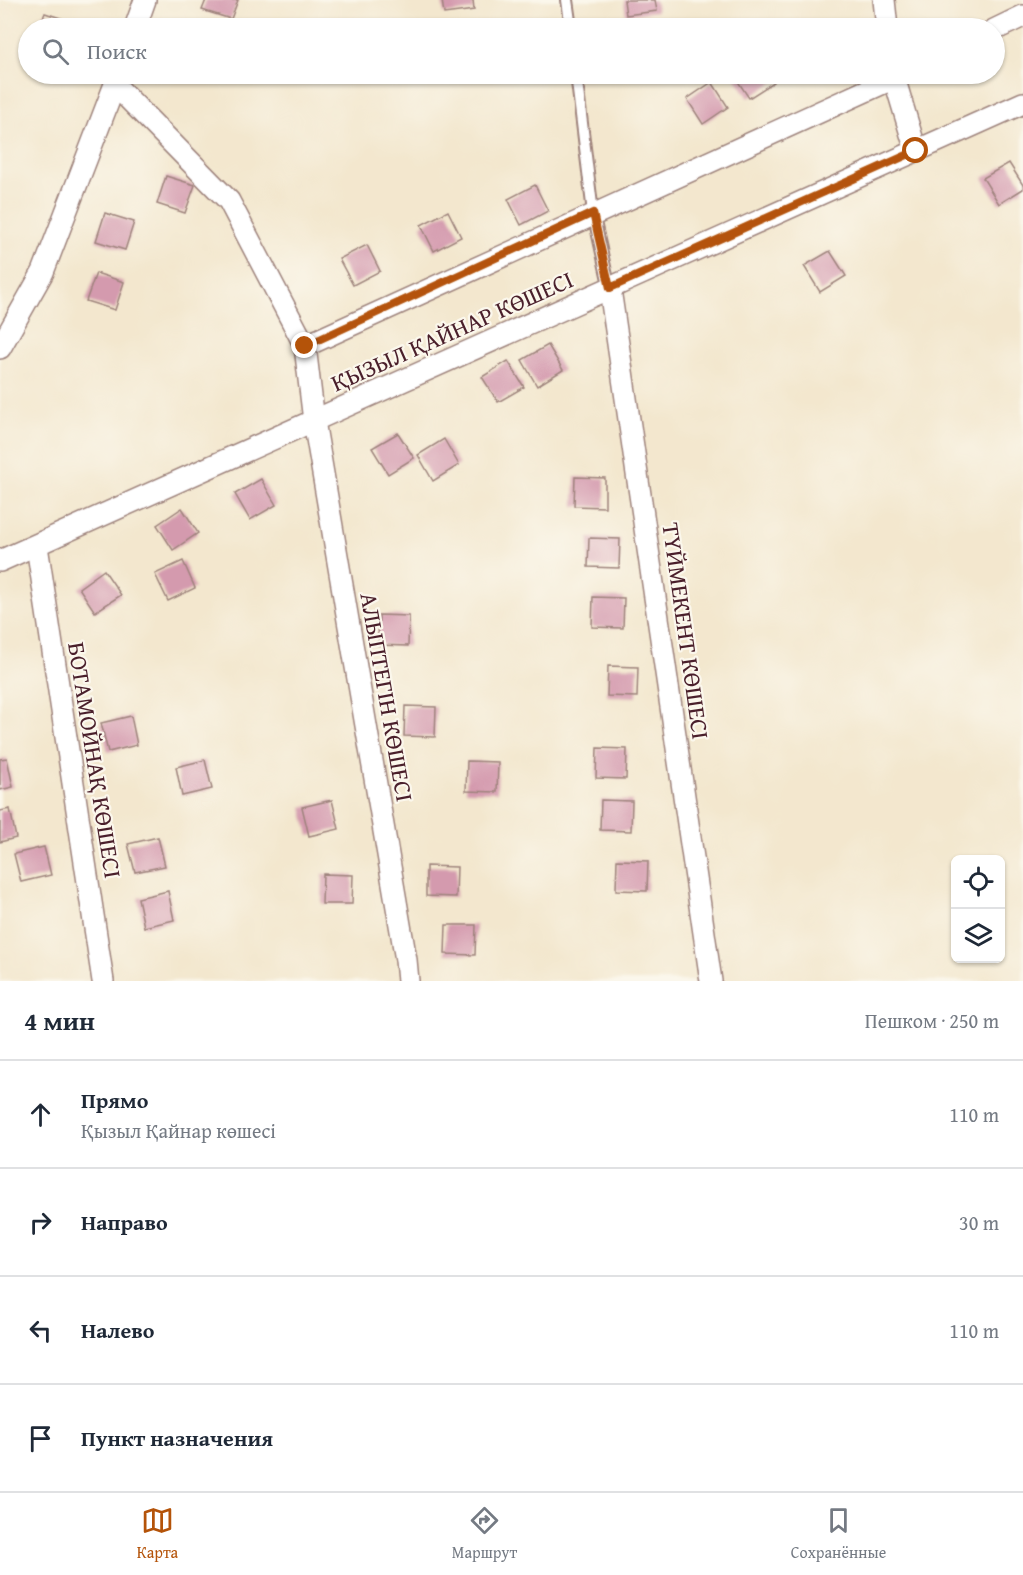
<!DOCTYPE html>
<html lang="ru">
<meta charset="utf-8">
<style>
body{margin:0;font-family:"Gentium Book Plus",serif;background:#f2f2f3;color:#1f2937}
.controls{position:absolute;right:18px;bottom:18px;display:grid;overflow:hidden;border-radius:9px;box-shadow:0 2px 4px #0004}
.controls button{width:54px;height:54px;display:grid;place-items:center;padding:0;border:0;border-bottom:2px solid #e0e1e3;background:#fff;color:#1f2937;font:30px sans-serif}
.stop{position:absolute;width:18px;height:18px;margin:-14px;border:4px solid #b45309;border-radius:50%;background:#fff}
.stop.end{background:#b45309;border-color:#fff;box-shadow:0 2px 6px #0008}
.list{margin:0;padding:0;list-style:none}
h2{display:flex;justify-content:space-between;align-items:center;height:78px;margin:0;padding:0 24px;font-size:26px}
h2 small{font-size:20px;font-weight:400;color:#747a83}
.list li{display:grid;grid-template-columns:39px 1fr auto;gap:18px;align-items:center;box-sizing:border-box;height:108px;padding:0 24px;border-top:2px solid #e0e1e3}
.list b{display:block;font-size:22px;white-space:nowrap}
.list p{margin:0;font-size:20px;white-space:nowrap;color:#747a83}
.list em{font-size:20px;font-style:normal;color:#747a83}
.icon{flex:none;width:33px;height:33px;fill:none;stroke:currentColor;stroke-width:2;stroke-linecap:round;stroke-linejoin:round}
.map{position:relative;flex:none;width:1023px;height:981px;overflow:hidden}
.search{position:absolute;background:#fff;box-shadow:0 2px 4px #0004;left:18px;right:18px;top:18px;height:66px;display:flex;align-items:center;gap:15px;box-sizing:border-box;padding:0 21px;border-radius:33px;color:#747a83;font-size:22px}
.sheet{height:510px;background:#fff}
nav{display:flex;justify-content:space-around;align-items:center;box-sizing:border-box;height:84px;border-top:2px solid #e0e1e3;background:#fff;font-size:16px;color:#747a83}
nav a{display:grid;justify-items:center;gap:3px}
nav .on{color:#b45309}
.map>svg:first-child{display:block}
.building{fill:#d49aae}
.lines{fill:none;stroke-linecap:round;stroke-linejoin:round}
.service-casing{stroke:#9e837c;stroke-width:14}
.minor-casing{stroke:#9e837c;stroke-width:24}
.service{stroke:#fff;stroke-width:10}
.minor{stroke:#fff;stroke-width:21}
.route{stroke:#b45309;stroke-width:8}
.labels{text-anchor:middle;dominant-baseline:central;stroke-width:4.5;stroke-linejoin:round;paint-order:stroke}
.street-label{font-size:24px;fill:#4a1f2b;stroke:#fbf7ec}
</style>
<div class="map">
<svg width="1023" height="981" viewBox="0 0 1023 981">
<rect width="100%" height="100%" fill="#fbf7ec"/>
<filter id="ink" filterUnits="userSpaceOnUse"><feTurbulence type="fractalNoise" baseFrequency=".0167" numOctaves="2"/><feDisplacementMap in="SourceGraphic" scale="12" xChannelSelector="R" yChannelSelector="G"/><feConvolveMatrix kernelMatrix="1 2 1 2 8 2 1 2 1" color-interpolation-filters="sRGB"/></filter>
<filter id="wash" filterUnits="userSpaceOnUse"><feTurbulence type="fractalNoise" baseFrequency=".008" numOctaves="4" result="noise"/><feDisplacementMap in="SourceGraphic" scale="24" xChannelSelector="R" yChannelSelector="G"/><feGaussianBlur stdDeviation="1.35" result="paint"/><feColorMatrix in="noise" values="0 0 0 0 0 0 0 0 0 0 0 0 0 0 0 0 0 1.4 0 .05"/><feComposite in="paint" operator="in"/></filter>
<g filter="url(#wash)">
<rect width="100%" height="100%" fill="#f3e7ce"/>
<g id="blocks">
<g class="building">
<polygon points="206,0 238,0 231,19 202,10"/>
<polygon points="442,0 473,0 474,10 444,14"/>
<polygon points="624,0 655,0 657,11 626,15"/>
<polygon points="45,13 73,22 71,28 39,28"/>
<polygon points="733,74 769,74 774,82 749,98"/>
<polygon points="712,82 728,107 703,124 687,99"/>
<polygon points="1009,163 1023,185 1023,189 999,204 983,178"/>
<polygon points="166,176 195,185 185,213 157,204"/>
<polygon points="535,185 548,211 521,225 508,199"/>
<polygon points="448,211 461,237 434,251 421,225"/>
<polygon points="105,213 134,222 125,250 96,241"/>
<polygon points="367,245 380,271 353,285 339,259"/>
<polygon points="830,251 846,276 820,292 804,266"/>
<polygon points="96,273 124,282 115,310 86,301"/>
<polygon points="548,345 563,370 537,386 522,360"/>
<polygon points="508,361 524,387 498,402 482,377"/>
<polygon points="398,433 414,458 388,474 372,448"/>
<polygon points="444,439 459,465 433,481 418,455"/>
<polygon points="575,477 605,478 605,507 574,506"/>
<polygon points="261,479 276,505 250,520 235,494"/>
<polygon points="182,508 198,533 173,550 157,525"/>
<polygon points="589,538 620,539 619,568 588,567"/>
<polygon points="183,561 195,588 168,601 155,574"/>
<polygon points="104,570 121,595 95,612 79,588"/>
<polygon points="593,597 624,598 623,628 592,627"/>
<polygon points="379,615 409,616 408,646 378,645"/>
<polygon points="608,666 638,667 637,697 607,696"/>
<polygon points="405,706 436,707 435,737 404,736"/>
<polygon points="131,716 137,745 108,752 101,723"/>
<polygon points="597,748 627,749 626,779 596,778"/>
<polygon points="7,758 13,787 0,790 0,759"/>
<polygon points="205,760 212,789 182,796 176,767"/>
<polygon points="467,761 498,762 497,792 466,791"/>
<polygon points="332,800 339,829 309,836 302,807"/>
<polygon points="601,800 632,801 631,831 600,830"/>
<polygon points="10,809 16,838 0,842 0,811"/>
<polygon points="158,837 165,866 135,872 128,844"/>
<polygon points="44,847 51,875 21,882 14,854"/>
<polygon points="617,860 648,861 647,891 616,890"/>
<polygon points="426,866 457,867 456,897 426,896"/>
<polygon points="323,874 353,875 352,904 322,904"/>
<polygon points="168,891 174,920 144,927 138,898"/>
<polygon points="446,925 476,925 475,955 445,954"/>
</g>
</g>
</g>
<g filter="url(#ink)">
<use href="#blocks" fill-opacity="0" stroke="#9e837c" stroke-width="1.5"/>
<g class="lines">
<defs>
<g id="service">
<polyline points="567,0 571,28"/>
<polyline points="576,74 593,213 610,289"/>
</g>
<g id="minor">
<polyline points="884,0 887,28"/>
<polyline points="135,28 145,0"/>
<polyline points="994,30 1023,16"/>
<polyline points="893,74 916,151"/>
<polyline points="115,85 229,201 305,346 314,421 406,960 408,981"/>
<polyline points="610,289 711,981"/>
<polyline points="305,346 903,74"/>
<polyline points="0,348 43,272 119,74"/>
<polyline points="37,546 103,981"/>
<polyline points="0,561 1023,103"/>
</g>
</defs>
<use href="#service" class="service-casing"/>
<use href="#minor" class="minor-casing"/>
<use href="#service" class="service"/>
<use href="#minor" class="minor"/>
</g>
</g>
<g class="lines" filter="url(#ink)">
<polyline class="route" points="305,346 593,213 610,288 916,151"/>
</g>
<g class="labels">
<g class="street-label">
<text transform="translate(452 331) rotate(-24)">ҚЫЗЫЛ ҚАЙНАР КӨШЕСІ</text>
<text transform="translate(686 631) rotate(82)">ТҮЙМЕКЕНТ КӨШЕСІ</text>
<text transform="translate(387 697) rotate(80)">АЛЫПТЕГІН КӨШЕСІ</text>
<text transform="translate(95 760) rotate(81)">БОТАМОЙНАҚ КӨШЕСІ</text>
</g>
</g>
</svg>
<div class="controls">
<button><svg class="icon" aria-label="locate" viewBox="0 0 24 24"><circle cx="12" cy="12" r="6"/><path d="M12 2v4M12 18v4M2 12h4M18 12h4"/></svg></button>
<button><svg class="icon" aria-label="layers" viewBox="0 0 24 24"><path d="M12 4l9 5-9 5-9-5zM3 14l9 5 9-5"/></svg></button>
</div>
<div class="stop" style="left:916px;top:151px"></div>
<div class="stop end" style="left:305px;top:346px"></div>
<div class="search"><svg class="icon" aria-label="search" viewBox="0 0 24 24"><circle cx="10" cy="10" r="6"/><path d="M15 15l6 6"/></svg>Поиск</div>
</div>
<section class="sheet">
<h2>4 мин<small>Пешком · 250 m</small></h2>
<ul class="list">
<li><svg class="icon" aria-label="ahead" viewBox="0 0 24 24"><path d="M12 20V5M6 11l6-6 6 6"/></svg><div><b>Прямо</b><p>Қызыл Қайнар көшесі</p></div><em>110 m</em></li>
<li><svg class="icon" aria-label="right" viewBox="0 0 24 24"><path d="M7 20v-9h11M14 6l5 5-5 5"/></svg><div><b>Направо</b></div><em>30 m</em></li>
<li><svg class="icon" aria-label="left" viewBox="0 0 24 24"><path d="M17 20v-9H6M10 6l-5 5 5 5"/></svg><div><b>Налево</b></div><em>110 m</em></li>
<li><svg class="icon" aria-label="arrive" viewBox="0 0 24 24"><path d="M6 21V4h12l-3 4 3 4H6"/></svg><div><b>Пункт назначения</b></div></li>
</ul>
</section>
<nav>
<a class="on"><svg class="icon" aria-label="map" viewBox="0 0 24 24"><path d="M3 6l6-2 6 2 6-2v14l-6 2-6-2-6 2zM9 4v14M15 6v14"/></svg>Карта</a>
<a><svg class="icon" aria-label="directions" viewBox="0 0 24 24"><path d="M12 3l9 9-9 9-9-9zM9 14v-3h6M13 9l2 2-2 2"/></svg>Маршрут</a>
<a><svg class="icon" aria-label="saved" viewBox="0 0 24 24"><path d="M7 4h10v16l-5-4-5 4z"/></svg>Сохранённые</a>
</nav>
